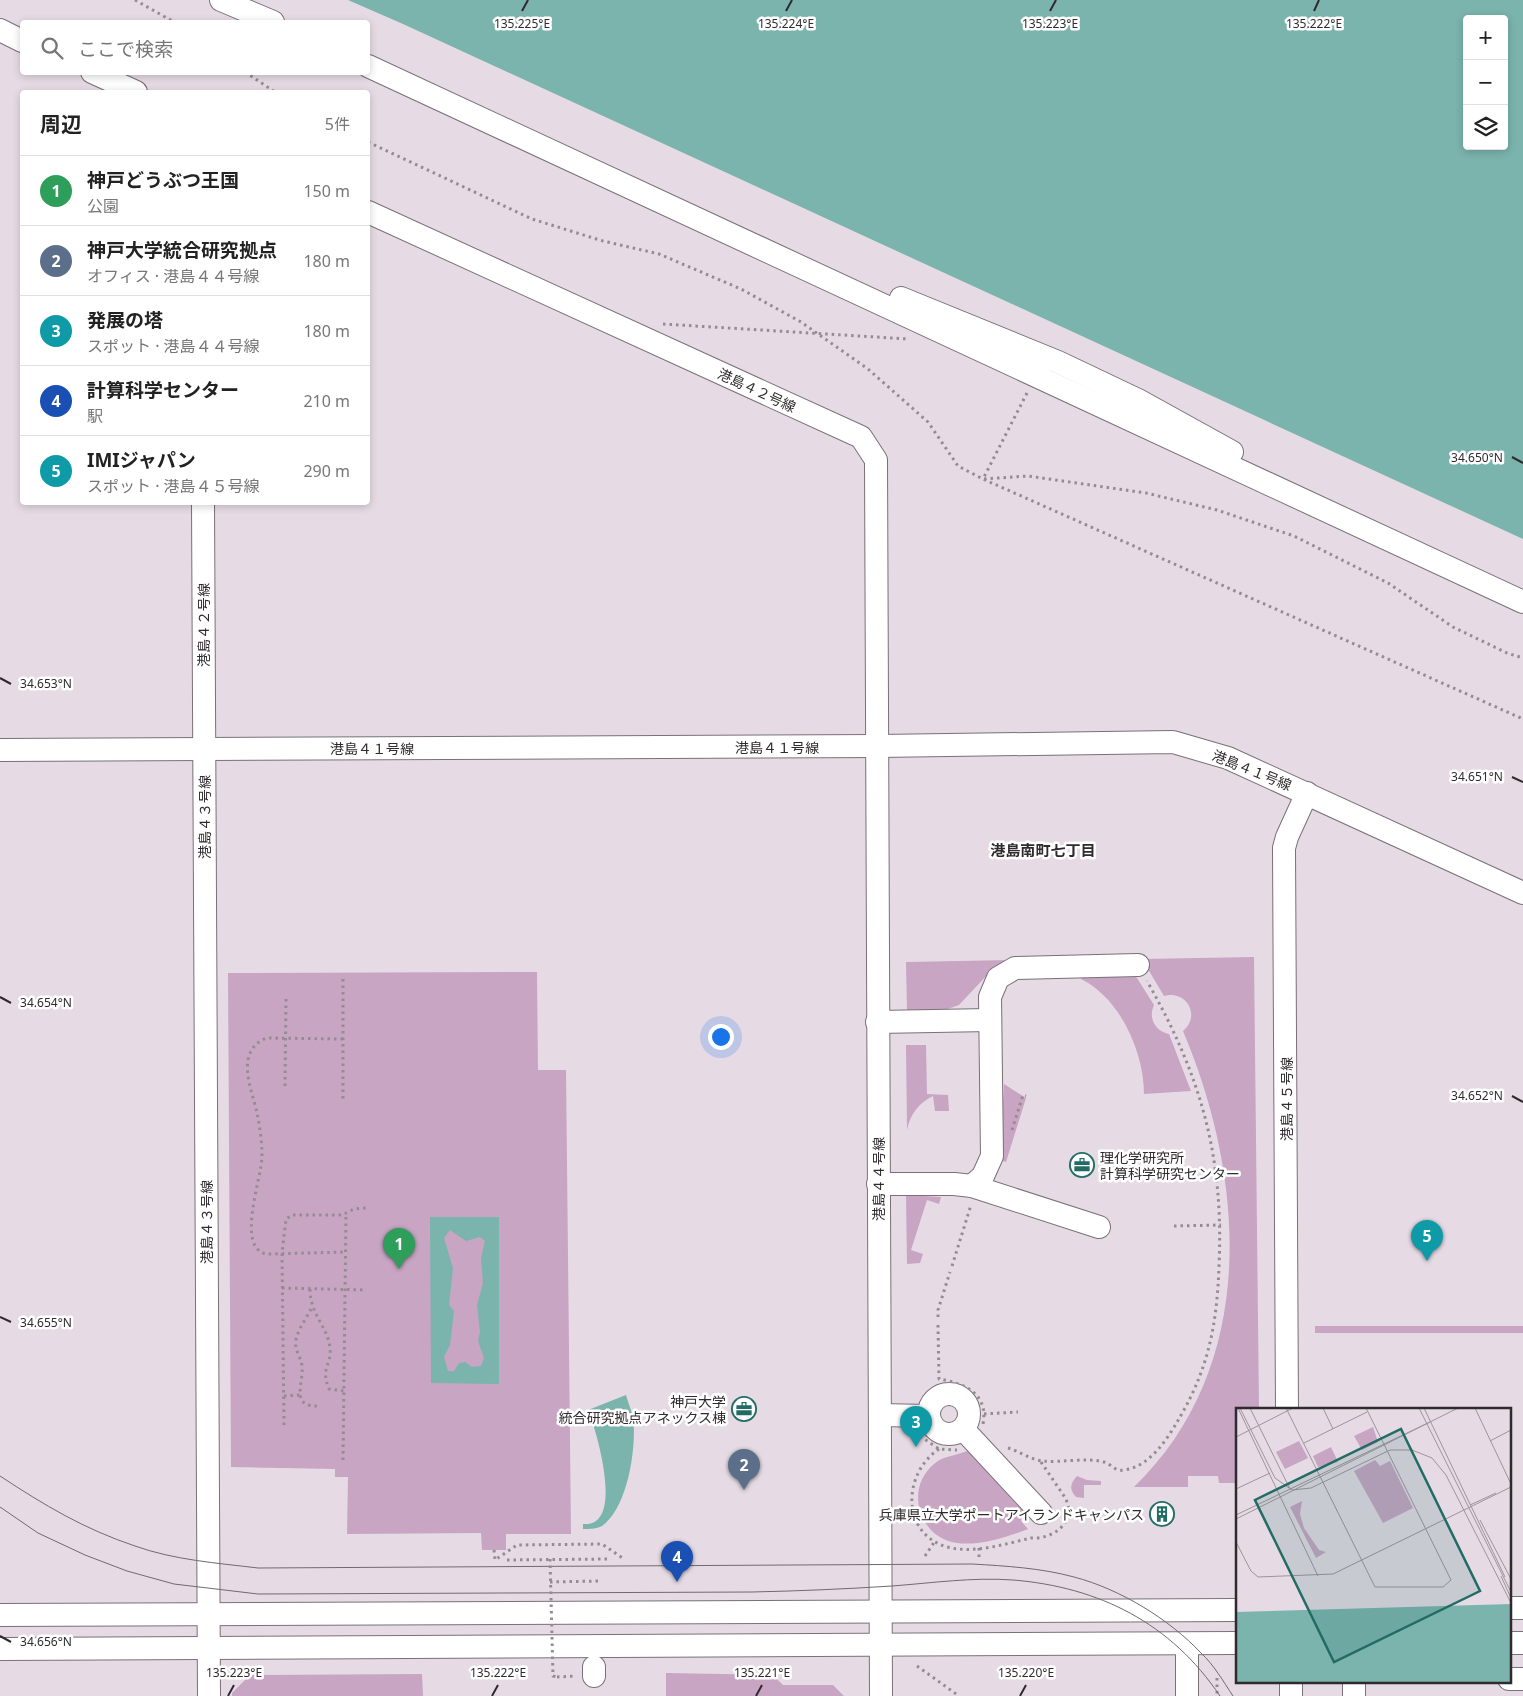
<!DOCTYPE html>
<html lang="ja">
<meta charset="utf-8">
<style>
body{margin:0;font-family:"Noto Sans","Noto Sans JP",sans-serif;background:#f6f6f6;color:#222}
.controls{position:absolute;right:15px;top:15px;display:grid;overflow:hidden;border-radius:5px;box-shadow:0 2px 8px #0003}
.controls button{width:45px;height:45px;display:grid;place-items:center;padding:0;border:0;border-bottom:1px solid #e0e0e0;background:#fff;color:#222;font:25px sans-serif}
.you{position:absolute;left:720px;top:1036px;width:18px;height:18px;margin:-12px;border:4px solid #fff;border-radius:50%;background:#1a73e8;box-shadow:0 0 0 8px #1a73e833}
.badge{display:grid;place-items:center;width:32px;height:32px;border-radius:50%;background:#236c66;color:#fff;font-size:16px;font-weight:700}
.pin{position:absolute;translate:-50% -41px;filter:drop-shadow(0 1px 2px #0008)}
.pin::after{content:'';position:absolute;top:26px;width:18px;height:15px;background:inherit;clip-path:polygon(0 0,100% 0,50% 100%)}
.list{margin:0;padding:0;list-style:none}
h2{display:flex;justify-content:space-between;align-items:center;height:65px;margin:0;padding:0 20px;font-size:21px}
h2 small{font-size:16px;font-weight:400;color:#767676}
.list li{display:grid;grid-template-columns:32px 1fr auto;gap:15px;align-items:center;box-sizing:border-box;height:70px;padding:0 20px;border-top:1px solid #e0e0e0}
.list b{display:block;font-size:19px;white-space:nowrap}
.list p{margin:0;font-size:16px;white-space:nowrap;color:#767676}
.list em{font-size:16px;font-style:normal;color:#767676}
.icon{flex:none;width:28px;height:28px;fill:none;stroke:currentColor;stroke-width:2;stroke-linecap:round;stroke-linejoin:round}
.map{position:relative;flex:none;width:1523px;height:1696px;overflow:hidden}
.search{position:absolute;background:#fff;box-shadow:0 2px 8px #0003;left:20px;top:20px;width:350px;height:55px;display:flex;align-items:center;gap:12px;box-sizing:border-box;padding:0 18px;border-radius:5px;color:#767676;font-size:19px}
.panel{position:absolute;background:#fff;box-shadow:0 2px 8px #0003;left:20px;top:90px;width:350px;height:415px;border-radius:5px}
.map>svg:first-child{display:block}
.green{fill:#c8a5c3}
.water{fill:#7bb4ad;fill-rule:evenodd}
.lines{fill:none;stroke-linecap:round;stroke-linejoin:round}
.minor-casing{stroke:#7a7078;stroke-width:24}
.path{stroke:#948c92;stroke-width:3;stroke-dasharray:2.5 4;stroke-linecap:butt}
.minor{stroke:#fff;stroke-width:22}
.tram{stroke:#716a6f;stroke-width:1}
.path-bridge{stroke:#948c92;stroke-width:3;stroke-dasharray:2.5 4;stroke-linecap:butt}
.ticks{fill:none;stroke:#2e2a2d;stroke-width:2}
.labels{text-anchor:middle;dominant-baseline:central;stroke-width:5;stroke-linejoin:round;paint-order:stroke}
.street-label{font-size:14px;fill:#2e2a2d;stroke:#fff}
.poi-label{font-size:14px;fill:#2e2a2d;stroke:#fff;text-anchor:end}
.neighbourhood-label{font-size:15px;font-weight:bold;fill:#2e2a2d;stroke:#fff}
.inset-road{fill:none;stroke:#9c949b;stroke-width:1}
.view{fill:#236c66;fill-opacity:0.15;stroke:#236c66;stroke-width:2.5}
.inset-edge{fill:none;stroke:#2e2a2d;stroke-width:2.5}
.ticks-label{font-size:12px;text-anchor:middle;fill:#2e2a2d;stroke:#fff;stroke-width:5;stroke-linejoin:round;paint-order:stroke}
</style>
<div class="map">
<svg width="1523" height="1696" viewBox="0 0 1523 1696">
<rect width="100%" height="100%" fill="#e6dbe4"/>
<g class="green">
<path d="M1254,957L1259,1410H1237V1483H1219L1218,1476H1188V1487H1134C1259,1366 1246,1180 1183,1031C1201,1016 1187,990 1164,996L1142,959Z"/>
<polygon points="1011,960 988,974 959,1005 945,1010 907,1011 906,962"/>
<polygon points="537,972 538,1070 566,1070 571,1534 506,1534 506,1550 482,1550 481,1533 347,1534 348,1477 335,1477 335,1469 231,1467 228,973"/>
<path d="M1085,973L1134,976L1137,978L1154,1005C1148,1018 1155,1031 1169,1034L1191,1091L1144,1094C1144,1052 1120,998 1081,979Z"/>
<path d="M906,1045H926L927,1094L948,1095L949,1111H935L933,1096C919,1103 910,1114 907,1130Z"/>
<polygon points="1004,1084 1026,1098 1006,1162 1000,1160"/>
<polygon points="906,1195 941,1197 939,1204 927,1200 911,1250 923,1254 920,1263 907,1264"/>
<rect x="1315" y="1326" width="208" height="7"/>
<path d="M969,1450L1023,1506L1021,1521L1028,1529C1007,1537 980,1546 957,1543C919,1538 904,1489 934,1464C944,1455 957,1456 969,1450Z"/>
<path d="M1077,1476L1087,1480L1101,1481V1485H1084V1498L1076,1497C1069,1489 1070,1484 1077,1476Z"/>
<polygon points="666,1673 773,1675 783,1685 833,1685 844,1696 666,1696"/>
<polygon points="422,1674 423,1696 232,1696 232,1693 250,1675"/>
</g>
<g class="water">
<path d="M348,0H1523V539L403,24ZM1467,19H1504V146H1467Z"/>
<path d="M430,1217H499V1384L431,1383ZM450,1230L466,1241L480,1237L485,1241L481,1258L483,1283L477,1305L480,1332L478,1341L484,1358L481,1366L472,1367L465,1362L459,1363L454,1371H448L444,1357L450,1345L454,1311L449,1305L453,1268L444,1238Z"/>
<path d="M626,1395C628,1402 631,1410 633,1417C637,1446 628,1508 602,1526C596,1529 590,1529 583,1529V1524C626,1528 596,1429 588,1410Z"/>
</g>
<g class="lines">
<defs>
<g id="minor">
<polyline points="221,0 273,22"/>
<polyline points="0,30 22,41"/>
<polyline points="368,66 1523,602"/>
<polyline points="92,72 136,92"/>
<polyline points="368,212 861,437 876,460 881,1696"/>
<polyline points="901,298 1058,362 1138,400 1232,452"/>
<polyline points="203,502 209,1696"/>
<polyline points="0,750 878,746 1173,742 1228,758 1523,893"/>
<polyline points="877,1022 990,1020"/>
<polyline points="878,1184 954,1184 972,1186 1099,1227"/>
<polyline points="972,1186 983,1176 992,1156 990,997 998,978 1015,968 1138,965"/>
<circle cx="949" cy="1414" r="20"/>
<polyline points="1287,1410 1284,848 1287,837 1307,793"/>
<polyline points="880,1415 928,1416"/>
<polyline points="963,1429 1041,1513"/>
<polyline points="1509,1608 1523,1608"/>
<polyline points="0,1615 1237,1610"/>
<polyline points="1509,1643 1523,1643"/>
<polyline points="1187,1644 1187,1696"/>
<polyline points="0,1649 1237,1643"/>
<polyline points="594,1676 594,1667"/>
<polyline points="1509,1679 1523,1679"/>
<polyline points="1291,1682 1291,1696"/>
<polyline points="1354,1682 1354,1696"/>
</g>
</defs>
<use href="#minor" class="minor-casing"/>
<g class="path">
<polyline points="135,0 174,22"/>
<polyline points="245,72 275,92"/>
<polyline points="368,142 532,219 603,241 659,254 741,289 801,322 868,369 928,422 958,466 983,479 1028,476 1146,493 1217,510 1294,536 1388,583 1453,627 1507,653 1523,658"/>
<polyline points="663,324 908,339"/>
<polyline points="1027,393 983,479 1523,719"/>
<polyline points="343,979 343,1099"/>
<path d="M343,1039L267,1038C257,1041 250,1049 248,1060C245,1077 254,1098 257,1113C260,1127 262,1142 262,1156C262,1178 235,1249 267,1254L346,1252"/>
<polyline points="285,1086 286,998"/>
<polyline points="1012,1130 1023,1095 1026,1096"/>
<polyline points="1174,1226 1221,1225"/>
<polyline points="952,1266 971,1205"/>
<polyline points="282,1288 366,1290"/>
<path d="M310,1289C310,1315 328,1327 330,1348C332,1365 320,1367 329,1389L344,1391"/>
<path d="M311,1309C306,1319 298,1329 296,1340C294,1350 301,1357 302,1366C304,1383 289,1408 320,1406"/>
<polyline points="938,1317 938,1310 950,1272"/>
<path d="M938,1325L939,1379C963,1383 989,1393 983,1424"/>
<polyline points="284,1396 300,1395"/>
<polyline points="984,1414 1018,1412"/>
<polyline points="284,1425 282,1253 286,1219 292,1215 342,1215 354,1209 366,1208"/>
<polyline points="920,1436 939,1449 957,1450"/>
<path d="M1008,1448C1019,1451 1031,1460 1043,1461C1061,1463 1086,1457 1104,1462C1111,1464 1115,1472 1124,1470C1150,1467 1168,1438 1180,1417C1209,1367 1217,1323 1219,1266C1224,1156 1201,1076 1147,981"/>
<path d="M939,1449C903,1473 900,1533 947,1547C974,1554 1005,1544 1031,1538C1046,1539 1061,1532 1068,1518"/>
<polyline points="343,1460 346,1214"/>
<polyline points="1041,1462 1066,1499 1069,1508"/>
<polyline points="494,1550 495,1560 517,1545 602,1544 624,1559"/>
<polyline points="925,1556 935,1541"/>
<polyline points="979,1557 979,1548"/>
<polyline points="507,1560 607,1559"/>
<polyline points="550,1582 598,1581"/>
<polyline points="917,1666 959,1696"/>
<polyline points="557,1677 576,1676"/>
<polyline points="1217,1678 1217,1696"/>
</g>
<use href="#minor" class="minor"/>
<g class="tram">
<path d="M0,1476C44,1505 84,1529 135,1546C174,1560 217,1563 258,1568L972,1564C1006,1566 1041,1568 1074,1577C1120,1589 1169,1619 1201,1653C1214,1665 1223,1681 1233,1696"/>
<path d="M0,1507L38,1533L85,1555L127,1571L174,1584L258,1594L752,1592C799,1591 845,1589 892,1586C932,1583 973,1577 1013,1580C1099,1587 1171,1623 1220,1696"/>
</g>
<polyline class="path-bridge" points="550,1559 553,1676 557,1677"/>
</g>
<path class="ticks" d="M522,11L528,0M786,11L792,0M1050,11L1056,0M1314,11L1319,0M1512,457L1523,463M0,678L11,684M1512,777L1523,782M0,997L11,1003M1512,1096L1523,1102M0,1317L11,1322M0,1636L11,1642M228,1696L234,1685M492,1696L498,1685M756,1696L762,1685M1020,1696L1026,1685"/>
<defs>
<symbol id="office-ring" viewBox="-11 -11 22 22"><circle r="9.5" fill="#fff" stroke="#236c66" stroke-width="1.5"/><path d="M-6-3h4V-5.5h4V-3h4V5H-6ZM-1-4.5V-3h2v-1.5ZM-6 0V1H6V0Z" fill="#236c66"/></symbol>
<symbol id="building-ring" viewBox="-11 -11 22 22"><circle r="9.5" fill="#fff" stroke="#236c66" stroke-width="1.5"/><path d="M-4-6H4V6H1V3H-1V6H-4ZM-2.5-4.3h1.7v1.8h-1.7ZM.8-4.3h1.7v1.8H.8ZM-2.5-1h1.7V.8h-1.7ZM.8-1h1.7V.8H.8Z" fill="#236c66"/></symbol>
</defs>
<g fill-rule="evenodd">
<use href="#office-ring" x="1068" y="1151" width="28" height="28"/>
<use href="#office-ring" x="730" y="1395" width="28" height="28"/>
<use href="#building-ring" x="1148" y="1500" width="28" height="28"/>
</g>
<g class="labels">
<g class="street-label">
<text transform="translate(757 390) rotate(25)">港島４２号線</text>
<text transform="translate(203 625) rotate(-90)">港島４２号線</text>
<text x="777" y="747">港島４１号線</text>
<text x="372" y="748">港島４１号線</text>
<text transform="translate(1252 770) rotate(22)">港島４１号線</text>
<text transform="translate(204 817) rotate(-90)">港島４３号線</text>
<text transform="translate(1286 1099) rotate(-90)">港島４５号線</text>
<text transform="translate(878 1179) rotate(-90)">港島４４号線</text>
<text transform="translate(206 1222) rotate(-90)">港島４３号線</text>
</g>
<g class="poi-label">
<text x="1100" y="1157" text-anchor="start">理化学研究所<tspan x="1100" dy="16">計算科学研究センター</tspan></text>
<text x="726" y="1401">神戸大学<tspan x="726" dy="16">統合研究拠点アネックス棟</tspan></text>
<text x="1144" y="1514">兵庫県立大学ポートアイランドキャンパス</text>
</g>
<g class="neighbourhood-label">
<text x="1043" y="850">港島南町七丁目</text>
</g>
</g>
<g transform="translate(1236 1408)">
<rect width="275" height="275" fill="#e6dbe4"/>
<path d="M137,19L142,34L126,42L118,28ZM63,33L72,50L49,61L40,44ZM95,39L102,54L82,59L77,48ZM139,52L144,58L154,53L177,100L147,115L118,63ZM66,93L64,106L68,120L83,142L90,144L80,150L54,99Z" fill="#c8a5c3"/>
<path d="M275,196V275H0V204Z" fill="#7bb4ad"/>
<path class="inset-road" d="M2,0L82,168M4,0L39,70L56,82L75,80L154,42H176L196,50L210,67L275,195M14,0L54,81M50,0L139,179H207L215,172L130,0M87,0L97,21M183,0L275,184M188,0L269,169M239,0L275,76M0,29L57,0M254,33L275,22M68,35L131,4M0,81L34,65M234,97L260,85M0,107L194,14M0,111L222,0M244,112L275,171M0,134L15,163L22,169L97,166L275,79M265,168L275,190"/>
<path class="view" d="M165,21L244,183L98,254L19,92Z"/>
<rect width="275" height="275" class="inset-edge"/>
</g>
<g class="ticks-label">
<text x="522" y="28">135.225°E</text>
<text x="786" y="28">135.224°E</text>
<text x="1050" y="28">135.223°E</text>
<text x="1314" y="28">135.222°E</text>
<text x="1477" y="462">34.650°N</text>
<text x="46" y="688">34.653°N</text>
<text x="1477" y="781">34.651°N</text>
<text x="46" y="1007">34.654°N</text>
<text x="1477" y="1100">34.652°N</text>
<text x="46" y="1327">34.655°N</text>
<text x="46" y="1646">34.656°N</text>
<text x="234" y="1677">135.223°E</text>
<text x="498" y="1677">135.222°E</text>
<text x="762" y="1677">135.221°E</text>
<text x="1026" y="1677">135.220°E</text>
</g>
</svg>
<div class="controls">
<button>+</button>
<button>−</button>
<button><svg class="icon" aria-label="layers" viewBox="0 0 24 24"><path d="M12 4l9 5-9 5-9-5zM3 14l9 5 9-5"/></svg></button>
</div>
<div class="you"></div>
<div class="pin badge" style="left:399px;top:1269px;background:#2e9e5b">1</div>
<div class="pin badge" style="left:744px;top:1490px;background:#5c6f8a">2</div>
<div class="pin badge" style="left:916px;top:1447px;background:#0f9aa8">3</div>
<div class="pin badge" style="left:677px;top:1582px;background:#1a4fb4">4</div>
<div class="pin badge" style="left:1427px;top:1261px;background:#0f9aa8">5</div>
<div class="search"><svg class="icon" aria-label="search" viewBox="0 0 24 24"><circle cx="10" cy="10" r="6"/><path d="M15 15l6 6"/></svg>ここで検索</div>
<section class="panel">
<h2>周辺<small>5件</small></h2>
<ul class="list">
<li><span class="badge" style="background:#2e9e5b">1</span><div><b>神戸どうぶつ王国</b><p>公園</p></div><em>150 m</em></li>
<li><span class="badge" style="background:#5c6f8a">2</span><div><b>神戸大学統合研究拠点</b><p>オフィス · 港島４４号線</p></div><em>180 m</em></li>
<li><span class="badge" style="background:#0f9aa8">3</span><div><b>発展の塔</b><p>スポット · 港島４４号線</p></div><em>180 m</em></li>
<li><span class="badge" style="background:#1a4fb4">4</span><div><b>計算科学センター</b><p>駅</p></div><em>210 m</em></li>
<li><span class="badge" style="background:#0f9aa8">5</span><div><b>IMIジャパン</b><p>スポット · 港島４５号線</p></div><em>290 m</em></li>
</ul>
</section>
</div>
